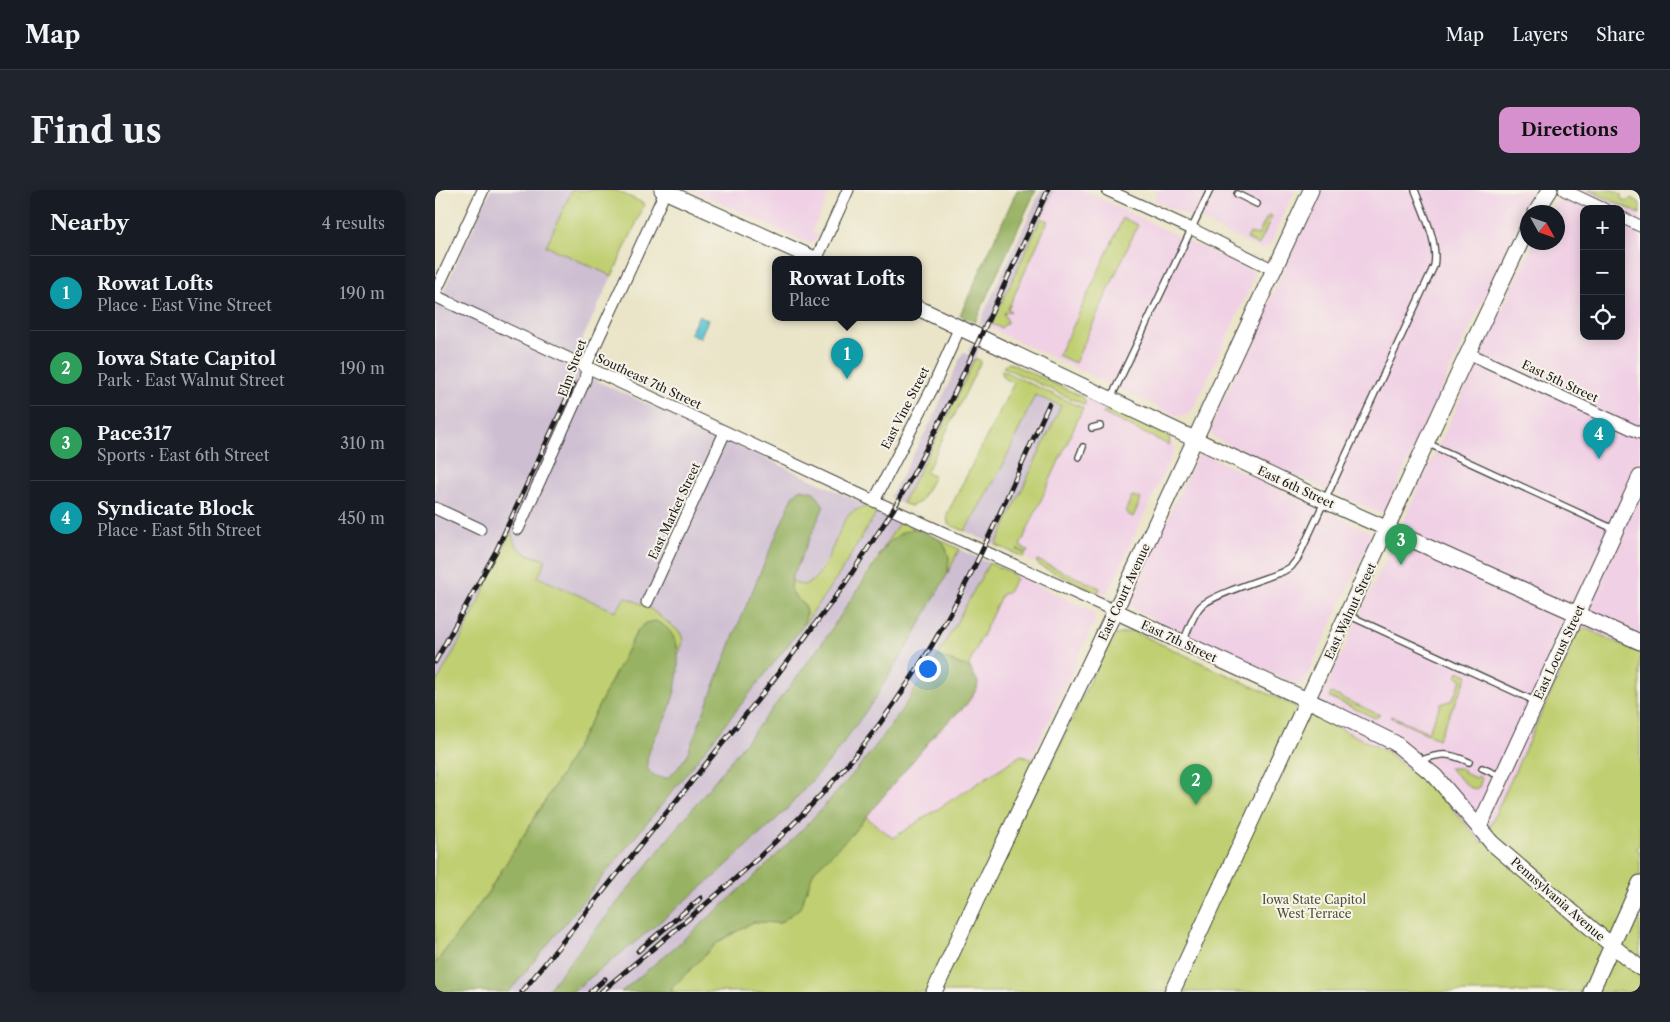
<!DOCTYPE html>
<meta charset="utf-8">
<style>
body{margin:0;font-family:"Libre Caslon Text",serif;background:#20242c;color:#f1f3f6}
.controls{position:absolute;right:15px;top:15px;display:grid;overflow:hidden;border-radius:10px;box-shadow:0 2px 12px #0003}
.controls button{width:45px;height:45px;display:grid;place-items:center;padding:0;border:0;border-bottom:1px solid #363941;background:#171b24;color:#f1f3f6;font:25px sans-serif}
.compass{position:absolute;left:1085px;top:15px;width:45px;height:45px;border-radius:50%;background:#171b24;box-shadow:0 2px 12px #0003;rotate:130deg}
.you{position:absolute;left:492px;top:478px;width:18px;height:18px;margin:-12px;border:4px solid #fff;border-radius:50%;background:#1a73e8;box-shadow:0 0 0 8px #1a73e833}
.badge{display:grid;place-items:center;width:32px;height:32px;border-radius:50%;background:#d690ce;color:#fff;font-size:16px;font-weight:700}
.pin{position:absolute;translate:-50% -41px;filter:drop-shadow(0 1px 2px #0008)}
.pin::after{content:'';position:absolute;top:26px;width:18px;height:15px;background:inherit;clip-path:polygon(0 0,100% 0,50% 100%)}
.popup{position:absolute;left:337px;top:66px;width:150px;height:65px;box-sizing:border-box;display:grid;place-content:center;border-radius:10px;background:#171b24;filter:drop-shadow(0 1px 4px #0005);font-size:16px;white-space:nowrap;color:#9ea1a6}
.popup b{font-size:19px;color:#f1f3f6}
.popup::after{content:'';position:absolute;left:50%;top:100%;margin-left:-10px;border:10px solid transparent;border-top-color:#171b24}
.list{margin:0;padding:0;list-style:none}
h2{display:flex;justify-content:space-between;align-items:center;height:65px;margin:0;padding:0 20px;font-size:21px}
h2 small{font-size:16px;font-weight:400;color:#9ea1a6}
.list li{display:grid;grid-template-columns:32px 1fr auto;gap:15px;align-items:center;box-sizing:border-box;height:75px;padding:0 20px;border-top:1px solid #363941}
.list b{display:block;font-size:19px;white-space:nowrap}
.list p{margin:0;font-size:16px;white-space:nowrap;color:#9ea1a6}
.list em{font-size:16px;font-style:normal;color:#9ea1a6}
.icon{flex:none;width:28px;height:28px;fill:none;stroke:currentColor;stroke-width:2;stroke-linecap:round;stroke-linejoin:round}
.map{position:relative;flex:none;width:1205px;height:802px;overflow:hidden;border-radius:10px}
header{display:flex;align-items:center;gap:30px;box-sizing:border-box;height:70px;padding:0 25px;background:#171b24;border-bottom:1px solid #363941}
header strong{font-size:24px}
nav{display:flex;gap:28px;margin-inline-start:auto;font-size:18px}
.intro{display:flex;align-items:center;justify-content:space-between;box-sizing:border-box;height:120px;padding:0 30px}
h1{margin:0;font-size:35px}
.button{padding:12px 22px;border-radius:10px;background:#d690ce;color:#111;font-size:18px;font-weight:700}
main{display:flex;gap:30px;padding:0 30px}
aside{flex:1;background:#171b24;border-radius:10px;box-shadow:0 2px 12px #0003}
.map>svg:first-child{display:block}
.built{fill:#f0d0e5;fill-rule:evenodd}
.industrial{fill:#cebed2}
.green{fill:#c0cf71;stroke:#6e7646}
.forest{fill:#98b263;stroke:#5a6740}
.water{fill:#58c3d1;stroke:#3a7076}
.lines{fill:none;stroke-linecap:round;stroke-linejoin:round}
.lane-casing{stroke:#3b3a36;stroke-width:8}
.street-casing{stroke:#3b3a36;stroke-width:13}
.secondary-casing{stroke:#3b3a36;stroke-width:17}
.lane{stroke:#fff;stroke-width:5.5}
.street{stroke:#fff;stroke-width:11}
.secondary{stroke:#fff;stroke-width:15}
.rail-casing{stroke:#1c1c1c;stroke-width:5}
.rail{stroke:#f7f3e8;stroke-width:3;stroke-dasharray:9;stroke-linecap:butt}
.labels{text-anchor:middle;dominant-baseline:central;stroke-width:4;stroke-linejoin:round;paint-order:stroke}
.street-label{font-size:12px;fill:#1c1c1c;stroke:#f7f3e8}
.park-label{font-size:12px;fill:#4d5236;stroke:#f7f3e8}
</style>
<header>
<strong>Map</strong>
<nav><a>Map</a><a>Layers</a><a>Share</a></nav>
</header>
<div class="intro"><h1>Find us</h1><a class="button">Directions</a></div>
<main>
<aside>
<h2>Nearby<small>4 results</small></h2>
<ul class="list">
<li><span class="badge" style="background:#0f9aa8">1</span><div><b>Rowat Lofts</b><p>Place · East Vine Street</p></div><em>190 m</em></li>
<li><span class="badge" style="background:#2e9e5b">2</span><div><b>Iowa State Capitol</b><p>Park · East Walnut Street</p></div><em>190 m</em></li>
<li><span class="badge" style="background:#2e9e5b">3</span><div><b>Pace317</b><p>Sports · East 6th Street</p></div><em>310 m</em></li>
<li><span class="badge" style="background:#0f9aa8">4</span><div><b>Syndicate Block</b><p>Place · East 5th Street</p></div><em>450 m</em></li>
</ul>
</aside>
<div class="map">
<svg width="1205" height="802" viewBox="0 0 1205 802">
<rect width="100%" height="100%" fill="#f7f3e8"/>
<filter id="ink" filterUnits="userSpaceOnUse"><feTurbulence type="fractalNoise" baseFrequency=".02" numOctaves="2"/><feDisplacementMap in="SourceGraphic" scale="10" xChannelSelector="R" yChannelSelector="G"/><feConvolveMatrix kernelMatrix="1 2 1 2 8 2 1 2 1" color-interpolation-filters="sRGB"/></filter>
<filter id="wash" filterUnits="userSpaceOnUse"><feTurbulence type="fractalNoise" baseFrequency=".0096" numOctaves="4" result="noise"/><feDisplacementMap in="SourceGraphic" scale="20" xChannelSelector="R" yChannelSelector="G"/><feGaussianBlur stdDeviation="1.12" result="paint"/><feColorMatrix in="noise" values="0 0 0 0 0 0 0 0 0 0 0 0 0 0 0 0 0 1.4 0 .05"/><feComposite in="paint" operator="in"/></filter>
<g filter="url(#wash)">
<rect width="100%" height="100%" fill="#eae5c8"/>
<g class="built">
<polygon points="257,0 396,0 377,42 385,46 377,53 373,53"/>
<polygon points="620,0 647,0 818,82 819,89 758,219 754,224 746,226 740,225 555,138"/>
<polygon points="723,0 860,0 835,55 827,60 755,25 751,25 718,10"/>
<polygon points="886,0 1096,0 1096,7 951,318 946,323 942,322 783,250 778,246 775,241 777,235"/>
<path d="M1129,0H1154L1205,24V463L1150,438L1142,441L1133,457L1134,463L1047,654L1010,610L962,569L947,559L878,525L1098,53L1122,52V22H1115ZM1149,19H1186V146H1149Z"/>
<polygon points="646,206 732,246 736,250 739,255 739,260 733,273 676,397 673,401 668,404 585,366 591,366 593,360 585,356 650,215 650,212"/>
<polygon points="765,264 770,265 933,341 936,344 936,349 871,488 866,495 860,494 701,421 696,415 695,410 759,272"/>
<polygon points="577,383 658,422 660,427 660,431 596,569 586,565 458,648 431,627 501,543 531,515 535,478 533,474 567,403 580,386"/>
</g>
<g class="industrial">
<polygon points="56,0 137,0 111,56 177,86 134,178 434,316 424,318 377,392 372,395 363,394 358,391 357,388 389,316 358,306 303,435 252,565 243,578 232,588 222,588 216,583 212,575 214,563 234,522 242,487 243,465 248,453 245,442 213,417 190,407 182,423 103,386 95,365 86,361 81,356 76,342 29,443 0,495 0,119"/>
<polygon points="606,0 620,0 555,138 544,133"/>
<polygon points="536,154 544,159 510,232 467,313 455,307 496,232 528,162 534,165 535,162 533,161"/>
<polygon points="600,205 626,217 561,355 530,341 566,279"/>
<polygon points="443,320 465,331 390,449 352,500 111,802 74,802 236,603 368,436 405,383"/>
<polygon points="524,359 554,373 529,421 503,466 432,567 379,628 259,742 186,802 137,802 280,686 349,622 397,568 439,510 479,445 513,383"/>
</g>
<g class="green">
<polygon points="137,0 180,0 210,14 177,86 111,56"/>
<polygon points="1154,0 1178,0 1186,4 1186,9 1193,11 1196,8 1205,13 1205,24"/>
<polygon points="834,25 837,26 824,55 812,49 815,43 823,45 832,27"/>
<polygon points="606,28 613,31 573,119 576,121 569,123 573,132 566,138 557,134"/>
<polygon points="688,28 703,35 640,173 623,165 632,147 633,147"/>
<polygon points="540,168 546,171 491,283 499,286 485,312 476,316 467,313 510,232"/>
<polygon points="572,173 577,174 646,206 650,210 650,215 568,177"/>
<polygon points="566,180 648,218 585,356 593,360 592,363 583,359 582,360 591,364 588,367 561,355 626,216 600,205 566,279 530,341 513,334 512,324 579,193 569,188"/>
<polygon points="672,220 678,220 732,246 735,248 734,255 667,223"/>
<polygon points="697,306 706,309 698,327 694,325 691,320"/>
<path d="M434,316L443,320L405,383L368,436L371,425L370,415L362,409L356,400L357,390C384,414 401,340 413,326C418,320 426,318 434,316Z"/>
<path d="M465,331L479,338C463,345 453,353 443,367Z"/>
<path d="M76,341C80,363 92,364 111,370L103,387L181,422L190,407L213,417L245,442C250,451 247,456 243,465L242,454L202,441L161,521L125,587L50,707L0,774V495L29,443Z"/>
<path d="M502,348L524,359L513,383C514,366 514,361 502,348Z"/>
<polygon points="602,370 665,398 663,403 605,376 602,373"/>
<polygon points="554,373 577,383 581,389 572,403 567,404 534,474 535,478 503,466"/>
<polygon points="1150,438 1205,463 1205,652 1202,659 1205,661 1205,802 237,802 236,798 283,752 318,732 345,733 379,681 417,644 431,627 458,648 586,565 615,577 672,454 681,445 698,441 851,512 953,562 994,596 1010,610 1047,653 1134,463 1133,457 1142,441"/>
<polygon points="1023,481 1033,485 1003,549 956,527 957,526 993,542 1006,514 1017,510 1027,489 1021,486"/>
<polygon points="896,503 945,525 940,528 894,507"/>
<polygon points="1014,578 1024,578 1030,580 1029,583 1041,588 1043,586 1047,588 1044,597 1040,599 1034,597"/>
</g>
<g class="forest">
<polygon points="582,0 601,0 540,132 525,125"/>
<path d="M366,299L379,302L389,316L357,388L356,400L362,409L370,415L371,425L368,436L236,603L74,802H0V774L50,707L125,587L161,521L202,441L210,433L221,431C226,434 232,437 236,443C250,461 241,505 232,525C226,537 211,561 212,575C213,585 224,588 232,588L243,578L252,565L303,435L358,306Z"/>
<polygon points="479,338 502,348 510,356 514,367 513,383 479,445 439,510 397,568 349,622 280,686 204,749 137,802 111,802 352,500 390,449 453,353 466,343"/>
<path d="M503,466L535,478L543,492L542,499L531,515L501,543L417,644L379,681L365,718L345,733L318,732L283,752L237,798V802H186C273,730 359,656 431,568C457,536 479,500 503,466Z"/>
</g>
<polygon class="water" points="264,125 273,130 265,148 255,144"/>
</g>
<g filter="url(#ink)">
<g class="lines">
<defs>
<g id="lane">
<polyline points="802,4 822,14"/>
<polyline points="676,208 775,0"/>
<polyline points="657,238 665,236"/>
<polyline points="992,253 1181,340"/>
<polyline points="644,267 648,257"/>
<polyline points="913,425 1102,512"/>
<path d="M748,452C753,441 757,427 765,417C776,405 829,389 847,382L856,377L863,368L999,76C1004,53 988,22 980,0"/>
<path d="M984,571C1006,563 1012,562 1034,572"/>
<polyline points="1047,578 1065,586"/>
</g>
<g id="street">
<polyline points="672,0 757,39 839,80"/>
<polyline points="1129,0 1169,19"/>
<polyline points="1186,27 1205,36"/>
<polyline points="381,70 413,0"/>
<polyline points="0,103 48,0"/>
<polyline points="0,106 417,301 680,421"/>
<polyline points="1033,163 1205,243"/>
<polyline points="439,311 498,197 525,137"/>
<polyline points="0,318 45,339"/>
<polyline points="83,339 150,190 153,171 231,0"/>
<polyline points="212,412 290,242"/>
</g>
<g id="secondary">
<polyline points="227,0 382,70"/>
<polyline points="1101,22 1115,0"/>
<polyline points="483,118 890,311 1205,452"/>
<polyline points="680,421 887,517 960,553 1000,586 1057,653 1163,744 1205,778"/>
<polyline points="1044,637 1205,287"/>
<polyline points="499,802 545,702 680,421 876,0"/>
<polyline points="737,802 1025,180 1092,39"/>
<polyline points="1156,802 1205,693"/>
</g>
</defs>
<use href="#lane" class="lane-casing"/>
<use href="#street" class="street-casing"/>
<use href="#secondary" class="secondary-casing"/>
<use href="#lane" class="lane"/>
<use href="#street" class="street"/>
<use href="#secondary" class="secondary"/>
<defs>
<g id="rail">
<polyline points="0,472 61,361 138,195"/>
<polyline points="203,761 266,708"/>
<polyline points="87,802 333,497 407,398 458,320 482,277 519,204 613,0"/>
<polyline points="155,802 170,789"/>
<path d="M166,802C228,749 293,699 351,641C398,595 441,543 477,487C533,402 572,306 614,214"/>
</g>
</defs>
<use href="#rail" class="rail-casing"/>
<use href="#rail" class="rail"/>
</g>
</g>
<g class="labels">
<g class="street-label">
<text transform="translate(137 178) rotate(-70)">Elm Street</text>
<text transform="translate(214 191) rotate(25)">Southeast 7th Street</text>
<text transform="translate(1125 191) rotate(25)">East 5th Street</text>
<text transform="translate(470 218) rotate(-63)">East Vine Street</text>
<text transform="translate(861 297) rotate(25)">East 6th Street</text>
<text transform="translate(239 321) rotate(-65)">East Market Street</text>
<text transform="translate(689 402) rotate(-65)">East Court Avenue</text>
<text transform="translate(915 421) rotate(-65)">East Walnut Street</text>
<text transform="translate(744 451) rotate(25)">East 7th Street</text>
<text transform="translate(1124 462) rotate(-65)">East Locust Street</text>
<text transform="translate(1123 709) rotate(41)">Pennsylvania Avenue</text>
</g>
<g class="park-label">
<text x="879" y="709">Iowa State Capitol<tspan x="879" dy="14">West Terrace</tspan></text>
</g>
</g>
</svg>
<div class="controls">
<button>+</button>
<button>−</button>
<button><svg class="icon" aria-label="locate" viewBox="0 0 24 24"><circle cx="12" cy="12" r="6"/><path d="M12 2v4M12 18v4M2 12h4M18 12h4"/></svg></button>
</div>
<svg class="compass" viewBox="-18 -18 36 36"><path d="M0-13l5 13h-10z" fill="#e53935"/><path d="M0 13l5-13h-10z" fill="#9ea1a6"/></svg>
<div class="you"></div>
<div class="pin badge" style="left:412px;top:189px;background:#0f9aa8">1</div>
<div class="popup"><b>Rowat Lofts</b>Place</div>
<div class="pin badge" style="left:761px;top:615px;background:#2e9e5b">2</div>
<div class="pin badge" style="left:966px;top:375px;background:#2e9e5b">3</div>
<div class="pin badge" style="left:1164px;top:269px;background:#0f9aa8">4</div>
</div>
</main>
